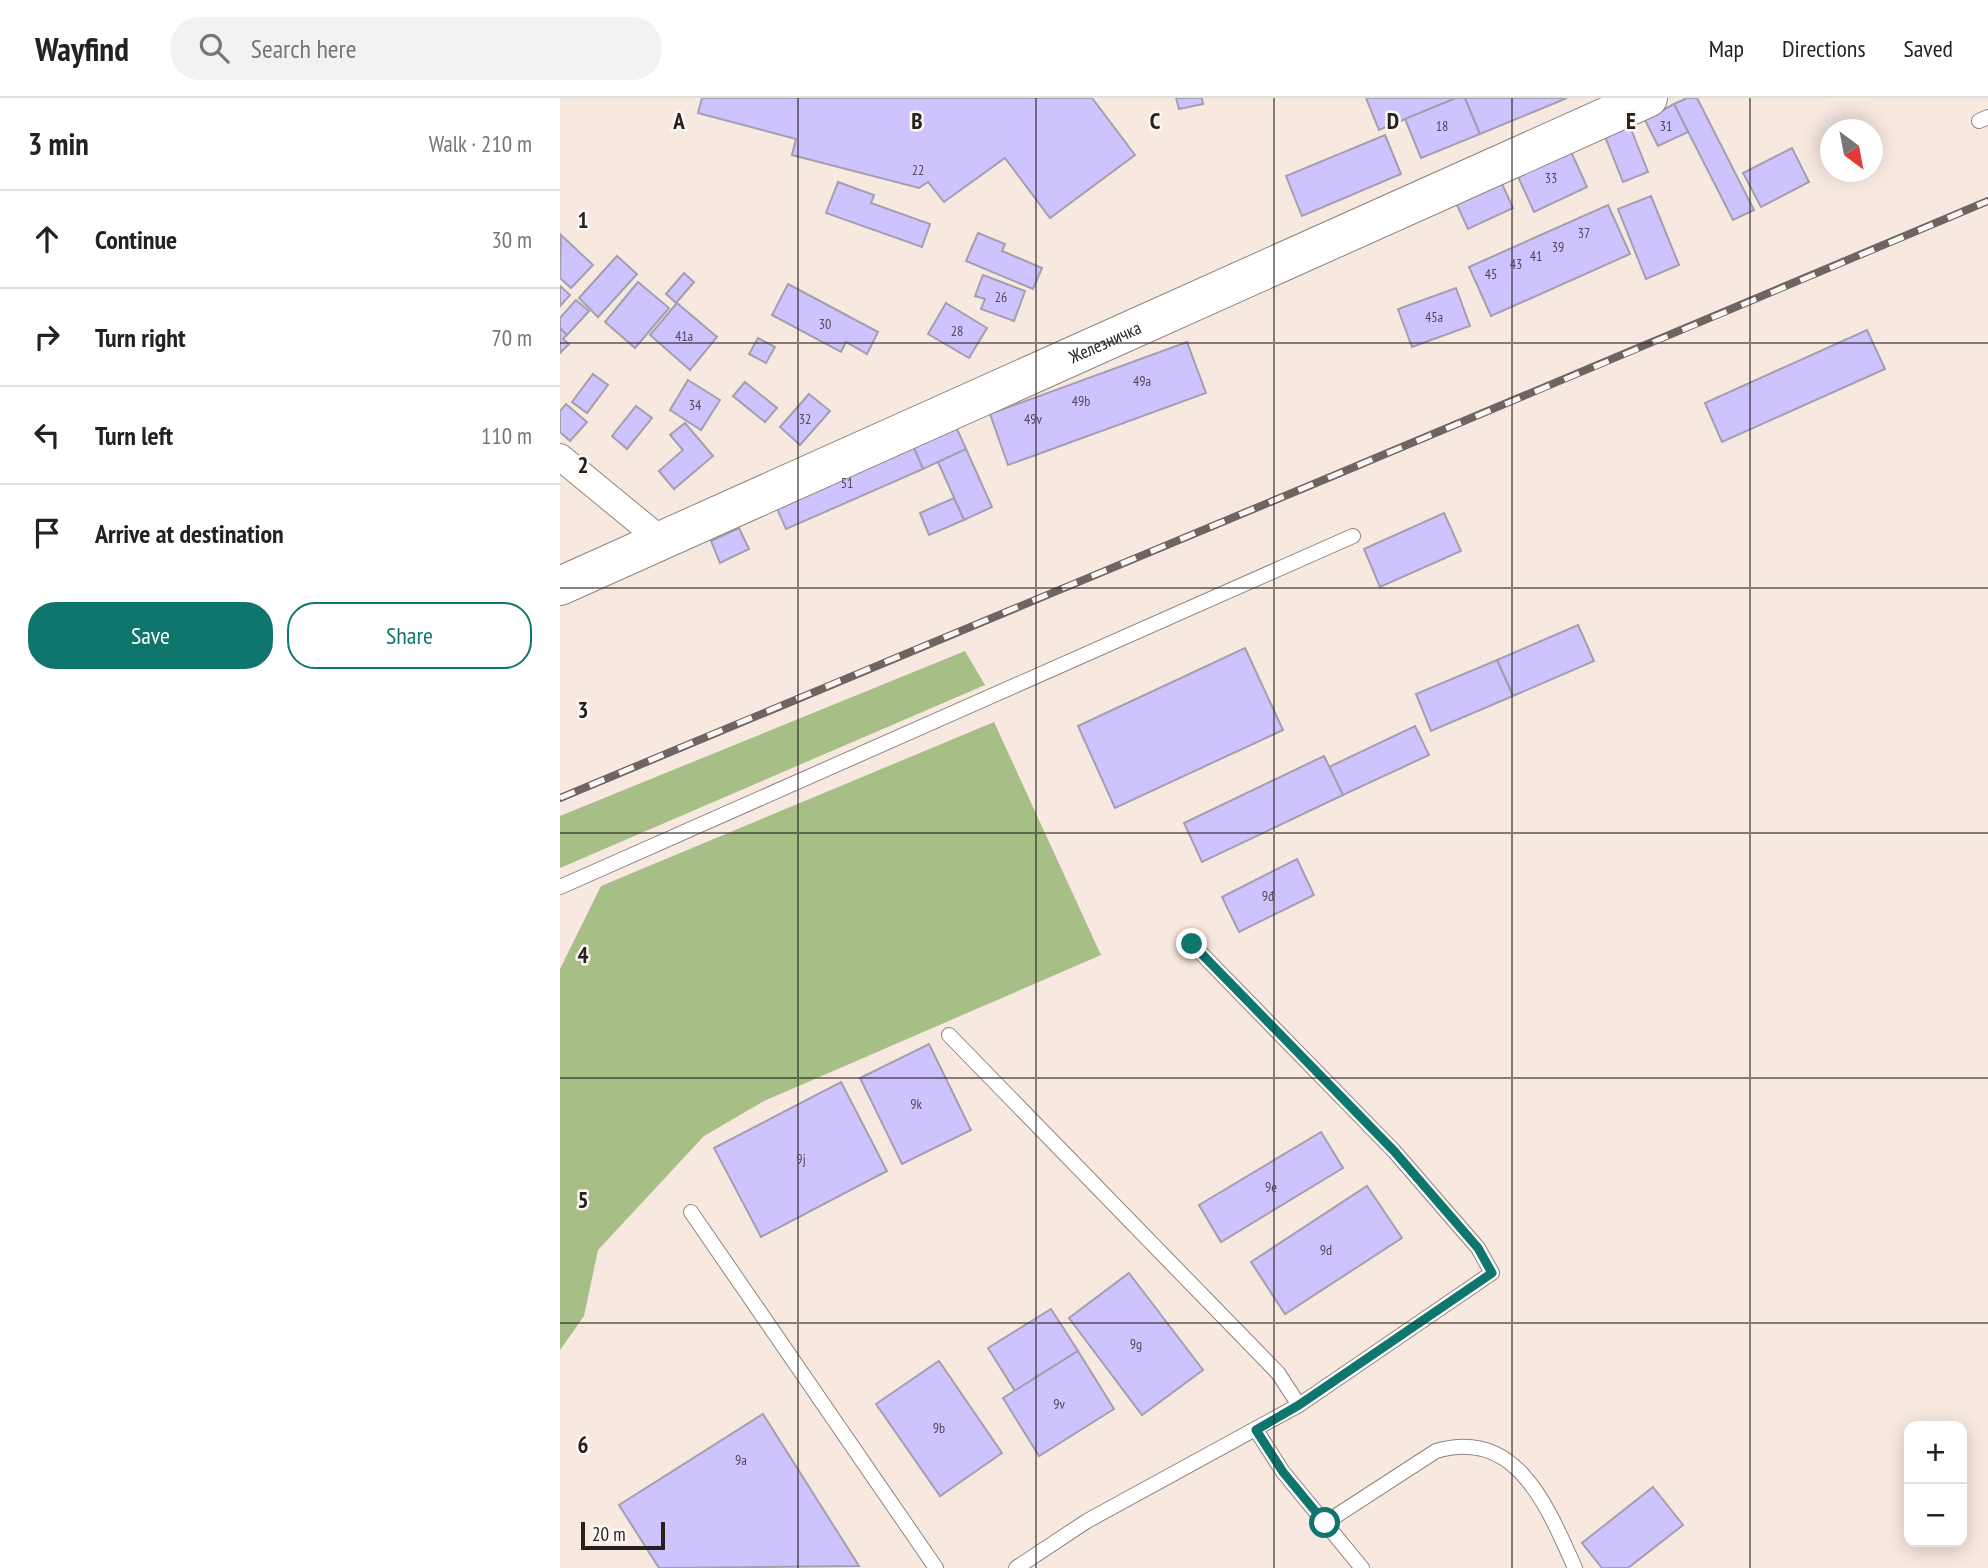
<!DOCTYPE html>
<meta charset="utf-8">
<style>
body{margin:0;font-family:"PT Sans Narrow",sans-serif;background:#f2f2f2;color:#222}
.controls{position:absolute;right:21px;bottom:21px;display:grid;overflow:hidden;border-radius:14px;box-shadow:0 4px 18px #0003}
.controls button{width:63px;height:63px;display:grid;place-items:center;padding:0;border:0;border-bottom:2px solid #e0e0e0;background:#fff;color:#222;font:35px sans-serif}
.compass{position:absolute;left:1260px;top:21px;width:63px;height:63px;border-radius:50%;background:#fff;box-shadow:0 4px 18px #0003;rotate:148deg}
.scale{position:absolute;left:21px;bottom:18px;width:84px;box-sizing:border-box;padding-left:7px;border:4px solid #27211e;border-top:0;font-size:19px;line-height:24px;white-space:nowrap;color:#27211e;-webkit-text-stroke:5px #fdf7f4;paint-order:stroke}
.stop{position:absolute;width:21px;height:21px;margin:-16px;border:5px solid #0f766e;border-radius:50%;background:#fff}
.stop.end{background:#0f766e;border-color:#fff;box-shadow:0 2px 7px #0008}
.list{margin:0;padding:0;list-style:none}
h2{display:flex;justify-content:space-between;align-items:center;height:91px;margin:0;padding:0 28px;font-size:30px}
h2 small{font-size:23px;font-weight:400;color:#767676}
.list li{display:grid;grid-template-columns:46px 1fr auto;gap:21px;align-items:center;box-sizing:border-box;height:98px;padding:0 28px;border-top:2px solid #e0e0e0}
.list b{display:block;font-size:26px;white-space:nowrap}
.list em{font-size:23px;font-style:normal;color:#767676}
.actions{display:flex;gap:14px;padding:21px 28px}
.actions a{flex:1;padding:16px 0;border:2px solid #0f766e;border-radius:28px;text-align:center;font-size:24px;color:#0f766e}
.actions .main{background:#0f766e;color:#fff}
.icon{flex:none;width:38px;height:38px;fill:none;stroke:currentColor;stroke-width:2;stroke-linecap:round;stroke-linejoin:round}
.map{position:relative;flex:none;width:1428px;height:1470px;overflow:hidden}
header{display:flex;align-items:center;gap:42px;box-sizing:border-box;height:98px;padding:0 35px;background:#fff;border-bottom:2px solid #e0e0e0}
header strong{font-size:33px}
nav{display:flex;gap:38px;margin-inline-start:auto;font-size:24px}
.search{width:490px;height:63px;background:#f2f2f2;display:flex;align-items:center;gap:18px;box-sizing:border-box;padding:0 24px;border-radius:28px;color:#767676;font-size:26px}
main{display:flex}
aside{flex:1;background:#fff}
.map>svg:first-child{display:block}
.forest{fill:#a7bf86}
.building{fill:#cec3fe;stroke:#a2a0ae;stroke-width:2}
.lines{fill:none;stroke-linecap:round;stroke-linejoin:round}
.lane-casing{stroke:#92847d;stroke-width:16}
.street-casing{stroke:#92847d;stroke-width:28}
.secondary-casing{stroke:#92847d;stroke-width:40}
.lane{stroke:#fff;stroke-width:14}
.street{stroke:#fff;stroke-width:26}
.secondary{stroke:#fff;stroke-width:38}
.rail-casing{stroke:#6e6560;stroke-width:8}
.rail{stroke:#fdf7f4;stroke-width:5;stroke-dasharray:16;stroke-linecap:butt}
.route{stroke:#0f766e;stroke-width:9}
.grid{fill:none;stroke:#27211e;stroke-width:2;stroke-opacity:0.55}
.labels{text-anchor:middle;dominant-baseline:central;stroke-width:5;stroke-linejoin:round;paint-order:stroke}
.number-label{font-size:14px;fill:#514a56}
.street-label{font-size:18px;fill:#27211e;stroke:#fdf7f4}
.grid-label{font-size:23px;text-anchor:middle;font-weight:bold;fill:#27211e;stroke:#fdf7f4;stroke-width:5;stroke-linejoin:round;paint-order:stroke}
</style>
<header>
<strong>Wayfind</strong>
<div class="search"><svg class="icon" aria-label="search" viewBox="0 0 24 24"><circle cx="10" cy="10" r="6"/><path d="M15 15l6 6"/></svg>Search here</div>
<nav><a>Map</a><a>Directions</a><a>Saved</a></nav>
</header>
<main>
<aside>
<h2>3 min<small>Walk · 210 m</small></h2>
<ul class="list">
<li><svg class="icon" aria-label="ahead" viewBox="0 0 24 24"><path d="M12 20V5M6 11l6-6 6 6"/></svg><div><b>Continue</b></div><em>30 m</em></li>
<li><svg class="icon" aria-label="right" viewBox="0 0 24 24"><path d="M7 20v-9h11M14 6l5 5-5 5"/></svg><div><b>Turn right</b></div><em>70 m</em></li>
<li><svg class="icon" aria-label="left" viewBox="0 0 24 24"><path d="M17 20v-9H6M10 6l-5 5 5 5"/></svg><div><b>Turn left</b></div><em>110 m</em></li>
<li><svg class="icon" aria-label="arrive" viewBox="0 0 24 24"><path d="M6 21V4h12l-3 4 3 4H6"/></svg><div><b>Arrive at destination</b></div></li>
</ul>
<div class="actions"><a class="main">Save</a><a>Share</a></div>
</aside>
<div class="map">
<svg width="1428" height="1470" viewBox="0 0 1428 1470">
<rect width="100%" height="100%" fill="#f7e8e0"/>
<g class="forest">
<polygon points="405,553 425,587 0,770 0,718"/>
<polygon points="434,624 541,857 204,1003 144,1038 38,1152 24,1218 0,1252 0,871 41,788"/>
</g>
<g class="building">
<polygon points="142,0 532,0 575,57 490,120 445,60 384,104 368,84 359,90 232,57 236,41 138,15"/>
<polygon points="616,0 642,0 643,6 619,11"/>
<polygon points="806,0 896,0 819,32"/>
<polygon points="896,0 905,0 920,36 861,60 845,21"/>
<polygon points="905,0 1007,0 920,36"/>
<polygon points="1127,0 1137,0 1194,112 1173,122 1114,6"/>
<polygon points="1114,6 1128,34 1098,48 1085,22"/>
<polygon points="1069,26 1088,74 1063,84 1044,36"/>
<polygon points="825,37 841,76 742,118 726,78"/>
<polygon points="1008,47 1027,89 974,114 955,72"/>
<polygon points="1232,50 1249,84 1201,109 1183,75"/>
<polygon points="937,75 953,110 908,131 892,96"/>
<polygon points="278,84 314,97 311,105 370,126 362,149 266,115"/>
<polygon points="1091,98 1119,167 1086,181 1058,111"/>
<polygon points="1048,107 1070,156 931,218 909,169"/>
<polygon points="418,135 445,146 442,153 482,170 473,191 406,163"/>
<polygon points="1,137 33,167 11,190 0,180"/>
<polygon points="57,158 77,176 38,219 19,200"/>
<polygon points="124,175 134,184 116,205 106,196"/>
<polygon points="423,177 465,193 454,223 421,211 425,201 415,198"/>
<polygon points="78,184 109,210 75,250 45,224"/>
<polygon points="228,186 318,234 307,256 286,244 281,254 212,217"/>
<polygon points="0,188 10,197 0,208"/>
<polygon points="896,190 910,228 852,249 838,211"/>
<polygon points="16,202 29,213 7,237 0,230 0,220"/>
<polygon points="117,205 157,239 130,272 90,237"/>
<polygon points="386,205 427,230 409,260 368,236"/>
<polygon points="0,230 7,237 3,241 9,246 0,255"/>
<polygon points="1307,232 1325,271 1162,344 1145,305"/>
<polygon points="198,240 215,249 206,265 189,256"/>
<polygon points="627,244 646,295 448,367 430,316"/>
<polygon points="33,276 48,287 27,315 12,304"/>
<polygon points="128,282 160,302 141,332 110,312"/>
<polygon points="185,284 217,310 205,324 173,298"/>
<polygon points="249,296 270,313 240,347 220,329"/>
<polygon points="6,306 27,324 10,343 0,334 0,313"/>
<polygon points="76,308 92,320 67,351 52,338"/>
<polygon points="392,320 406,351 363,371 349,339"/>
<polygon points="125,325 153,358 114,391 99,373 123,352 110,337"/>
<polygon points="349,339 363,371 226,431 212,399"/>
<polygon points="406,351 432,409 404,422 378,364"/>
<polygon points="394,400 404,422 369,437 360,415"/>
<polygon points="884,415 901,453 820,489 804,451"/>
<polygon points="179,430 189,451 160,465 151,443"/>
<polygon points="1018,527 1034,563 953,598 937,562"/>
<polygon points="685,550 723,632 555,710 518,628"/>
<polygon points="937,562 953,598 871,633 856,596"/>
<polygon points="855,628 869,657 783,697 769,669"/>
<polygon points="764,658 783,697 642,764 624,725"/>
<polygon points="737,761 754,797 679,834 662,799"/>
<polygon points="369,946 411,1032 342,1066 300,980"/>
<polygon points="281,984 327,1073 201,1139 154,1050"/>
<polygon points="761,1034 783,1070 661,1144 639,1107"/>
<polygon points="807,1088 842,1140 725,1216 691,1164"/>
<polygon points="569,1175 643,1272 582,1317 509,1220"/>
<polygon points="491,1211 518,1253 455,1293 428,1250"/>
<polygon points="518,1253 554,1311 479,1358 443,1300"/>
<polygon points="379,1263 442,1355 380,1398 316,1306"/>
<polygon points="203,1316 299,1468 99,1470 59,1407"/>
<polygon points="1093,1389 1123,1427 1068,1470 1042,1470 1022,1445"/>
</g>
<g class="lines">
<defs>
<g id="lane">
<polyline points="1419,23 1428,19"/>
<polyline points="0,789 793,438"/>
<polyline points="389,937 718,1275 739,1307"/>
<polyline points="131,1114 376,1470"/>
<polyline points="696,1332 723,1374 802,1470"/>
<path d="M765,1425L876,1353C957,1329 988,1410 1015,1470"/>
<polyline points="456,1470 527,1423 739,1307 932,1175 918,1150 834,1053 632,846"/>
</g>
<polyline id="street" points="0,359 101,442"/>
<g id="secondary">
<path id="s1" d="M0,488L1088,0"/>
</g>
</defs>
<use href="#lane" class="lane-casing"/>
<use href="#street" class="street-casing"/>
<use href="#secondary" class="secondary-casing"/>
<use href="#lane" class="lane"/>
<use href="#street" class="street"/>
<use href="#secondary" class="secondary"/>
<defs>
<path id="rail" d="M0,700C476,500 953,305 1428,103"/>
</defs>
<use href="#rail" class="rail-casing"/>
<use href="#rail" class="rail"/>
</g>
<g class="lines">
<polyline class="route" points="632,846 834,1053 918,1150 932,1175 739,1307 696,1332 723,1374 765,1425"/>
</g>
<path class="grid" d="M238,0V1470M476,0V1470M714,0V1470M952,0V1470M1190,0V1470M0,245H1428M0,490H1428M0,735H1428M0,980H1428M0,1225H1428"/>
<g class="labels">
<g class="number-label">
<text x="882" y="28">18</text>
<text x="1106" y="28">31</text>
<text x="358" y="72">22</text>
<text x="991" y="80">33</text>
<text x="1024" y="135">37</text>
<text x="998" y="149">39</text>
<text x="976" y="158">41</text>
<text x="956" y="166">43</text>
<text x="931" y="176">45</text>
<text x="441" y="199">26</text>
<text x="874" y="219">45a</text>
<text x="265" y="226">30</text>
<text x="397" y="233">28</text>
<text x="124" y="238">41a</text>
<text x="582" y="283">49a</text>
<text x="521" y="303">49b</text>
<text x="135" y="307">34</text>
<text x="245" y="321">32</text>
<text x="473" y="321">49v</text>
<text x="287" y="385">51</text>
<text x="708" y="798">9đ</text>
<text x="356" y="1006">9k</text>
<text x="241" y="1061">9j</text>
<text x="711" y="1089">9e</text>
<text x="766" y="1152">9d</text>
<text x="576" y="1246">9g</text>
<text x="499" y="1306">9v</text>
<text x="379" y="1330">9b</text>
<text x="181" y="1362">9a</text>
</g>
<g class="street-label">
<text stroke="none"><textPath href="#s1" startOffset="597">Железничка</textPath></text>
</g>
</g>
<g class="grid-label">
<text x="119" y="31">A</text>
<text x="357" y="31">B</text>
<text x="595" y="31">C</text>
<text x="833" y="31">D</text>
<text x="1071" y="31">E</text>
<text x="23" y="130">1</text>
<text x="23" y="375">2</text>
<text x="23" y="620">3</text>
<text x="23" y="865">4</text>
<text x="23" y="1110">5</text>
<text x="23" y="1355">6</text>
</g>
</svg>
<div class="controls">
<button>+</button>
<button>−</button>
</div>
<svg class="compass" viewBox="-18 -18 36 36"><path d="M0-13l5 13h-10z" fill="#e53935"/><path d="M0 13l5-13h-10z" fill="#767676"/></svg>
<div class="scale">20 m</div>
<div class="stop" style="left:765px;top:1425px"></div>
<div class="stop end" style="left:632px;top:846px"></div>
</div>
</main>
